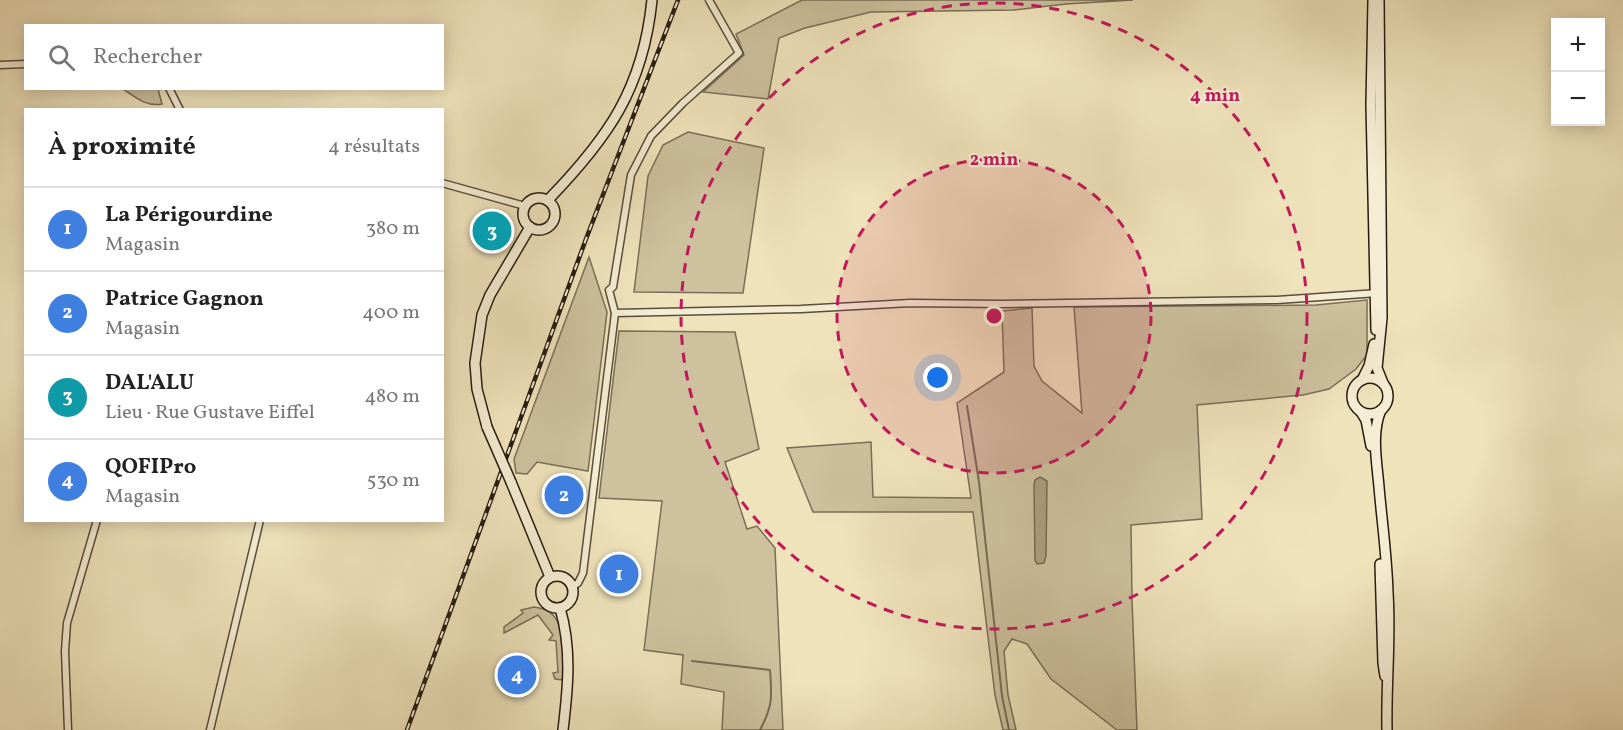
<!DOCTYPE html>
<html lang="fr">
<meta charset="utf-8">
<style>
body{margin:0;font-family:Vollkorn,serif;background:#f2f2f2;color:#222}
.controls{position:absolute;right:18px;top:18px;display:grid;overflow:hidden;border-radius:0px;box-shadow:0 3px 15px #0003}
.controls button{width:54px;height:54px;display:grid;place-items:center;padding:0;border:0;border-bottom:2px solid #e0e0e0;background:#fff;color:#222;font:30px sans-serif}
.you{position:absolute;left:938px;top:378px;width:21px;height:21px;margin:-15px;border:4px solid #fff;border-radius:50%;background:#1a73e8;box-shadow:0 0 0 9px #1a73e833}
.badge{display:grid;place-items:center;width:39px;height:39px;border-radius:50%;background:#1a73e8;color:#fff;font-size:20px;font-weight:700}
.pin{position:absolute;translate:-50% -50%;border:3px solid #fff;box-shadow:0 2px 6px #0006}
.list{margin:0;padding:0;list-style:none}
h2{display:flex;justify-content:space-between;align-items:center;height:78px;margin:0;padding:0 24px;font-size:26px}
h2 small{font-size:20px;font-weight:400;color:#767676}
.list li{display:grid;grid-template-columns:39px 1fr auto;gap:18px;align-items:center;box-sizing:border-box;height:84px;padding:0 24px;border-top:2px solid #e0e0e0}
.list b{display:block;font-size:22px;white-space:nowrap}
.list p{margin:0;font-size:20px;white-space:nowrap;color:#767676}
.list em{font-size:20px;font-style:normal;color:#767676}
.icon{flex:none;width:33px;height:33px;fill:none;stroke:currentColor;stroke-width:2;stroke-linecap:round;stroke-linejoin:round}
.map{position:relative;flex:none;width:1623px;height:730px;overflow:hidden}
.search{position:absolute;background:#fff;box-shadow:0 3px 15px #0003;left:24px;top:24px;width:420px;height:66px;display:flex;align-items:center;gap:15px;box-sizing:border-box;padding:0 21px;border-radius:0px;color:#767676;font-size:22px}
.panel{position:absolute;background:#fff;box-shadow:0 3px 15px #0003;left:24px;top:108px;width:420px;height:414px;border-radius:0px}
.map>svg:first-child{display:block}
.green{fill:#cdc19e;stroke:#7a6e58;stroke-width:1.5}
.water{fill:#ab9f81;stroke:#766b54;stroke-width:1.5}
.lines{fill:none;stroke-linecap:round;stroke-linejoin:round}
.stream{stroke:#766b54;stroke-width:2}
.minor-casing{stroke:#584e3c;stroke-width:9}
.secondary-casing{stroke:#261c11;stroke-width:12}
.minor{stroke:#f5edd3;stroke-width:6}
.secondary{stroke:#f5edd3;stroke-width:9}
.rail-casing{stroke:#261c11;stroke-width:4.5}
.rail{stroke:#f5edd3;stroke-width:2;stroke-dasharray:7;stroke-linecap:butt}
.secondary-bridge-casing{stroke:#261c11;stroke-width:12;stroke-linecap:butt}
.secondary-bridge{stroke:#f5edd3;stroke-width:9}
.ring{fill:none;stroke:#c2185b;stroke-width:3;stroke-dasharray:10 8}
.centre{fill:#c2185b;stroke:#f5edd3;stroke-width:3}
.ring-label{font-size:18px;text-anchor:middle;font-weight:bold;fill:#c2185b;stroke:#f5edd3;stroke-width:4.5;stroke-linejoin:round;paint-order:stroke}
</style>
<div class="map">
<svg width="1623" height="730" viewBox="0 0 1623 730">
<rect width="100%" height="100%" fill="#efe3bb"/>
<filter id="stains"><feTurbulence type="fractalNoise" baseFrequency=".00333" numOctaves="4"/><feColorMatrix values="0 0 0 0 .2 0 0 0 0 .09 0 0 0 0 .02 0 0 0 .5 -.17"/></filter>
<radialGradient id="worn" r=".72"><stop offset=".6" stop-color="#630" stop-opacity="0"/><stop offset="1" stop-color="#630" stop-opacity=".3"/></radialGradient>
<g class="green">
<polygon points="802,0 1133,0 1066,4 1014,10 871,12 805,28 779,38 768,99 703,92 744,55 736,34"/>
<path d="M123,89H158L162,104C146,107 135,97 123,89Z"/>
<polygon points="688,132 764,148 743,293 634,292 648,176 663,145"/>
<polygon points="589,257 607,312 588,471 537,462 527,474 516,473 514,459"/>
<polygon points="1367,300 1367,355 1356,369 1329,389 1303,395 1197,405 1202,519 1131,525 1132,600 1137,730 1117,730 1051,679 1027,644 1012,639 1004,651 1008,695 1016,730 1003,730 995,695 973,512 813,512 787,448 871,442 873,497 971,498 957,403 1004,372 1002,311 1032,308 1034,366 1042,381 1082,413 1074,307 1316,305"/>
<polygon points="619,331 735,332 759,449 725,462 747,529 757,526 775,548 783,730 722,730 724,692 681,684 683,655 644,650 662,501 599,498"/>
<path d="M534,607C562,610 562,633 563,655C563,663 564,672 562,680L555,679L553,673L558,672L556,641L549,640L553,635L538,615L504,633V627L523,613L521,610Z"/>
</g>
<polygon class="water" points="1040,477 1047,481 1046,556 1044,563 1037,564 1035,560 1034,485 1035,480"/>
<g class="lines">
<g class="stream">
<polyline points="967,406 979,482 1002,696 1009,730"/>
<path d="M692,661L770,670C772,696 773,706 760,730"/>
</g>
<defs>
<g id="minor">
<polyline points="0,65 26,64"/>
<polyline points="169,88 180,110"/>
<polyline points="442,183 525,206"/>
<polyline points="615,313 801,309 910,303 1002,304 1277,300 1378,293"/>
<polyline points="572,587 578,583 583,573 615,313 609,290 613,287 631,175 651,136 683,103 739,53 709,0"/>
<polyline points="68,730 65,651 67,623 97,520"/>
<polyline points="210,730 260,520"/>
</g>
<g id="secondary">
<polyline points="1373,0 1371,105 1376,330"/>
<polyline points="1379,0 1382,318 1377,368 1383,383"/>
<circle cx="539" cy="214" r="16"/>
<path d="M548,200C608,138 643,89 652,0"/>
<circle cx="1370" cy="396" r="18"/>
<polyline points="1362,380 1369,366 1374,344"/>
<path d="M1381,410C1371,433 1377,463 1379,487C1382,522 1387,557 1388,593C1391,639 1386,684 1387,730"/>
<polyline points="1361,412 1366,420 1371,446"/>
<polyline points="487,427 477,389 475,363 482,315 490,295 530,227"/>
<polyline points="511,482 550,577"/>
<polyline points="1380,564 1383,663 1385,676"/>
<circle cx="557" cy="592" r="16"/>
<path d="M560,608C572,649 568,688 563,730"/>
</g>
</defs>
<use href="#minor" class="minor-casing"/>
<use href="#secondary" class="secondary-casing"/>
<use href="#minor" class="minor"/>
<use href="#secondary" class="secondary"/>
<defs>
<polyline id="rail" points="407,730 586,239 678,0"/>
</defs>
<use href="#rail" class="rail-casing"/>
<use href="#rail" class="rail"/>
<defs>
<polyline id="secondary-bridge" points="487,427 511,482"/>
</defs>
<use href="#secondary-bridge" class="secondary-bridge-casing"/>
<use href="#secondary-bridge" class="secondary-bridge"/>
</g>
<circle cx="994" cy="316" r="157" fill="#c2185b" fill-opacity=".12"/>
<g class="ring">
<circle cx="994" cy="316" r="157"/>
<circle cx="994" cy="316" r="313"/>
</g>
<circle cx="994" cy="316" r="9" class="centre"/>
<g class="ring-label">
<text x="1215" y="101">4 min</text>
<text x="994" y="165">2 min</text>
</g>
<rect width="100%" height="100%" filter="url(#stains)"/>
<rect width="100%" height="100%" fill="url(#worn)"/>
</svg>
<div class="controls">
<button>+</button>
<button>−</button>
</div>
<div class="you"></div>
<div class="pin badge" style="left:619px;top:574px;background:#3f7fe0">1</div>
<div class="pin badge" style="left:564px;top:495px;background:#3f7fe0">2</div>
<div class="pin badge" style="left:492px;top:231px;background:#0f9aa8">3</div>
<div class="pin badge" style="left:517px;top:675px;background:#3f7fe0">4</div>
<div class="search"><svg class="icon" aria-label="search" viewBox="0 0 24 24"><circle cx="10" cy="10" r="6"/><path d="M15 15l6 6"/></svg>Rechercher</div>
<section class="panel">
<h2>À proximité<small>4 résultats</small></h2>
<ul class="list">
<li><span class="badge" style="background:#3f7fe0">1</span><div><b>La Périgourdine</b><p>Magasin</p></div><em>380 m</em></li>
<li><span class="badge" style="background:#3f7fe0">2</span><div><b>Patrice Gagnon</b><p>Magasin</p></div><em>400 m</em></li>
<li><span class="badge" style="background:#0f9aa8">3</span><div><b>DAL'ALU</b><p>Lieu · Rue Gustave Eiffel</p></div><em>480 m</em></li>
<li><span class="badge" style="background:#3f7fe0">4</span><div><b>QOFIPro</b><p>Magasin</p></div><em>530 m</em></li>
</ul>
</section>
</div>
